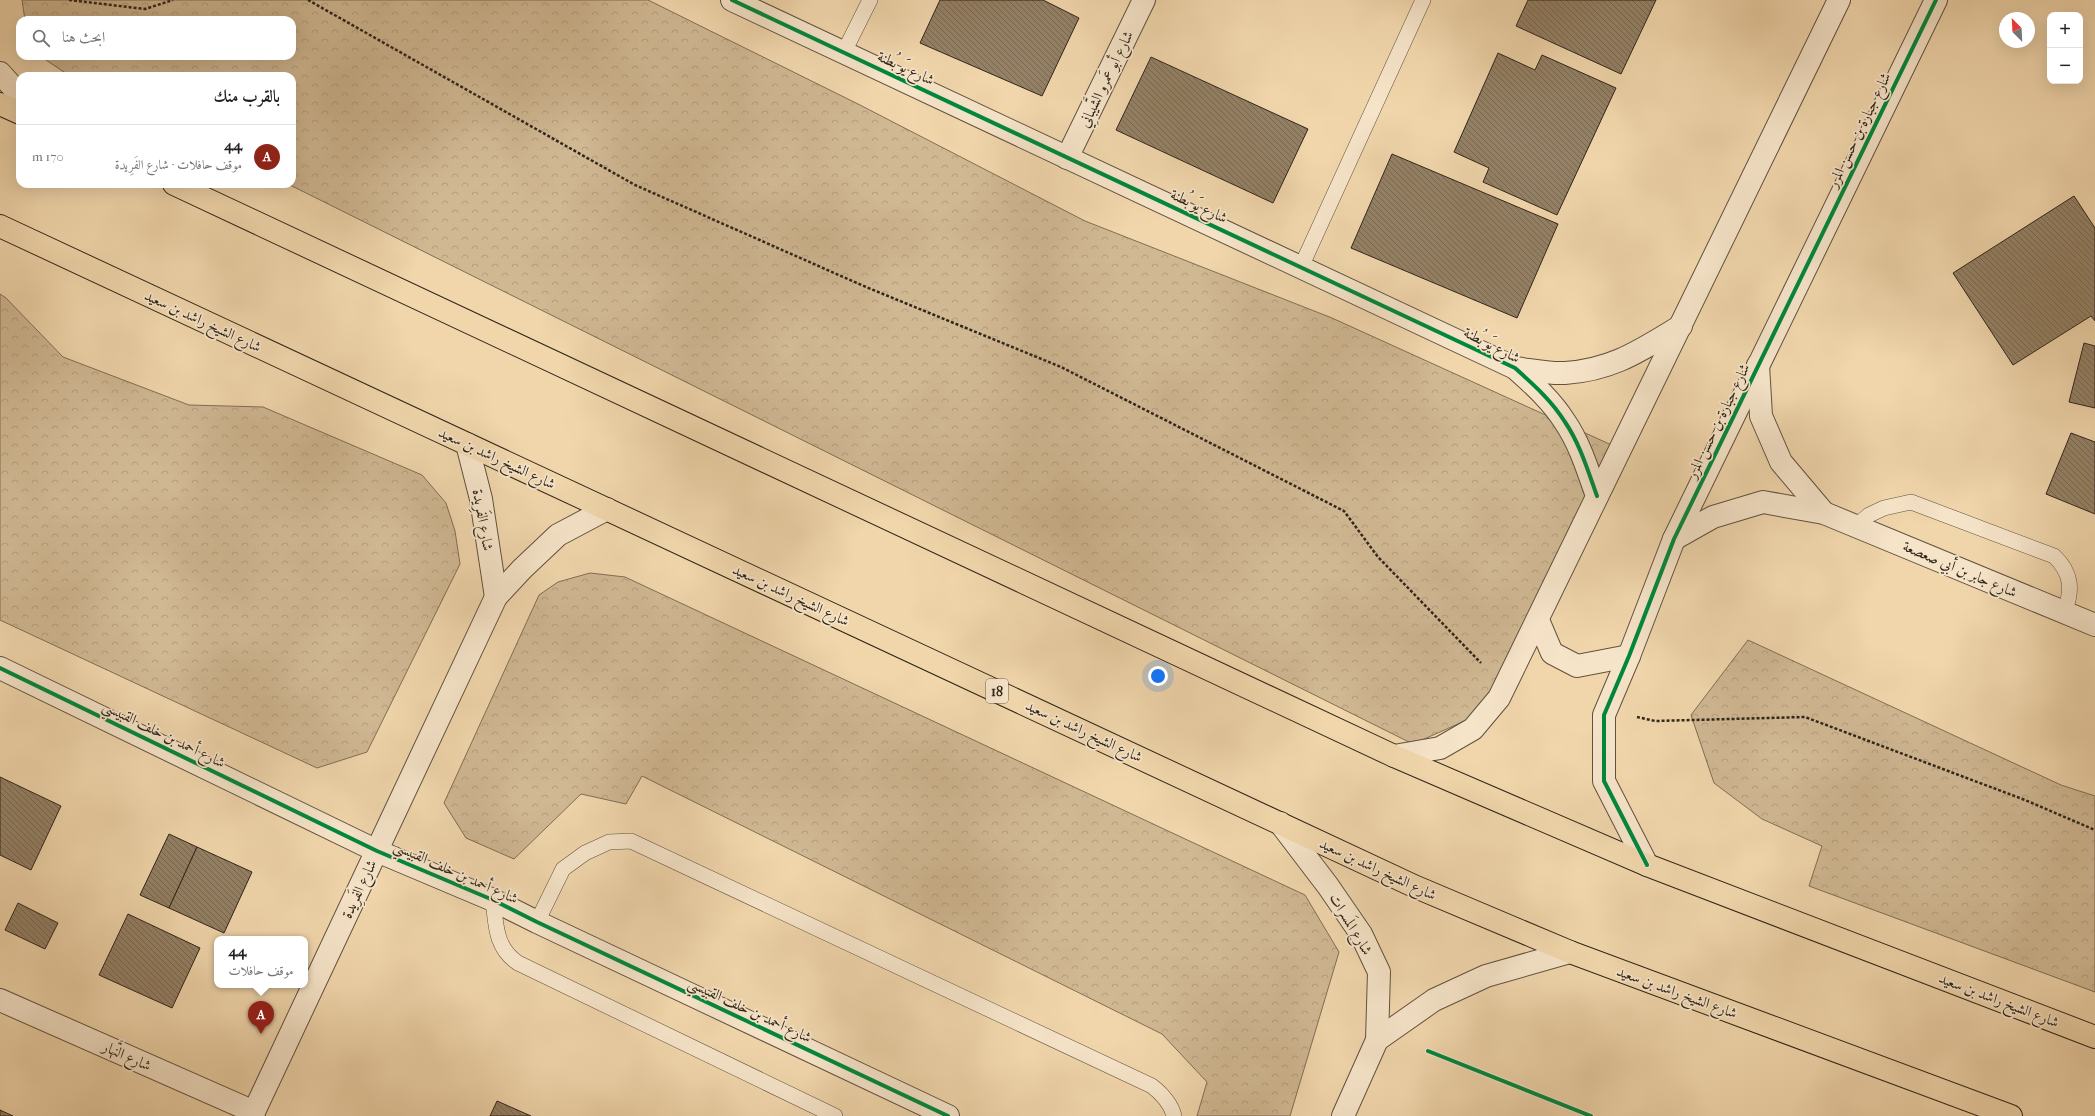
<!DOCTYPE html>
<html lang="ar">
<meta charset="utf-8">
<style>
body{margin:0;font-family:"IM FELL French Canon",Amiri,serif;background:#f2f2f2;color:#202124;direction:rtl}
.controls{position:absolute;right:12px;top:12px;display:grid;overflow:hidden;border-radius:8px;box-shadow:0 4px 16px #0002}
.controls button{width:36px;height:36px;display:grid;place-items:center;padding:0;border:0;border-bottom:1px solid #e0e0e0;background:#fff;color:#202124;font:20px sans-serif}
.compass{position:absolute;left:1999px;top:12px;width:36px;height:36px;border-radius:50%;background:#fff;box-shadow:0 4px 16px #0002;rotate:336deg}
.you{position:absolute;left:1158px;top:676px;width:14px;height:14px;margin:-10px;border:3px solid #fff;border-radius:50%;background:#1a73e8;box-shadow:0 0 0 6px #1a73e833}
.badge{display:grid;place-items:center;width:26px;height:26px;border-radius:50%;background:#8f2418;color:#fff;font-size:13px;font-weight:700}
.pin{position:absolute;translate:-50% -33px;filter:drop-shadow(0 1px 2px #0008)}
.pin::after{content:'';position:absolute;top:21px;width:14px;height:12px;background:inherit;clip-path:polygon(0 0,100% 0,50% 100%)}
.popup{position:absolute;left:214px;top:936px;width:94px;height:52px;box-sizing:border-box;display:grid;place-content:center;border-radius:8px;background:#fff;filter:drop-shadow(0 1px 3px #0005);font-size:13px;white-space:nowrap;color:#757577}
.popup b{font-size:15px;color:#202124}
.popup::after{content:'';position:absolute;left:50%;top:100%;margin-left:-8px;border:8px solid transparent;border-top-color:#fff}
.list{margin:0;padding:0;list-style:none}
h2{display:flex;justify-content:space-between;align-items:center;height:52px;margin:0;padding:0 16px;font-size:17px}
h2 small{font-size:13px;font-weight:400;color:#757577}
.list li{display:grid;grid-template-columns:26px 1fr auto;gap:12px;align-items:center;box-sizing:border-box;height:64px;padding:0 16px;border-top:1px solid #e0e0e0}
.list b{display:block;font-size:15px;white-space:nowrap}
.list p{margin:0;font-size:13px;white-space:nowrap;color:#757577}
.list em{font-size:13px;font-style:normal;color:#757577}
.icon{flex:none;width:22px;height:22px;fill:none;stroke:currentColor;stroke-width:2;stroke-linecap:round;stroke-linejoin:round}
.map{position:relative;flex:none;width:2095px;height:1116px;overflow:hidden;direction:ltr}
.search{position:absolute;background:#fff;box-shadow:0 4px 16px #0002;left:16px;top:16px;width:280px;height:44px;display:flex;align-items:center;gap:10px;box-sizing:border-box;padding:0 14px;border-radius:12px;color:#757577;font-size:15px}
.panel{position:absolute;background:#fff;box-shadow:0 4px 16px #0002;left:16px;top:72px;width:280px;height:116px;border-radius:12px;direction:rtl}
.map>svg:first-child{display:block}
.forest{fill:url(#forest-crowns);stroke:#806e56}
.building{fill:url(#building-back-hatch);stroke:#2f251a}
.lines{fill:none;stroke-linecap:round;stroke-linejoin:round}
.service-casing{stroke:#60513e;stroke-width:16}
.minor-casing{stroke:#60513e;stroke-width:24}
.tertiary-casing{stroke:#60513e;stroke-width:24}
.primary-casing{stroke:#2f251a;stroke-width:24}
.path{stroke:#2f251a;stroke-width:2.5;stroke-dasharray:3 2;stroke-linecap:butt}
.service{stroke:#f6e4c9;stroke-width:15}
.minor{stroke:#f6e4c9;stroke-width:22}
.tertiary{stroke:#f6e4c9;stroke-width:22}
.primary{stroke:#f1d6ac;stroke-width:22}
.cycleway-casing{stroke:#f6e4c9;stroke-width:6}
.cycleway{stroke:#00873e;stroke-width:4}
.labels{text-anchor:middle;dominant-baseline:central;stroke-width:3.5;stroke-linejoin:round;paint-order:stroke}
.shield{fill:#f6e4c9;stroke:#6b5e4e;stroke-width:1}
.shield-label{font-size:14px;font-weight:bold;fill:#2f251a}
.street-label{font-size:15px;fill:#2f251a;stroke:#f6e4c9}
</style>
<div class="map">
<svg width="2095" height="1116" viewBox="0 0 2095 1116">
<defs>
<pattern id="forest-crowns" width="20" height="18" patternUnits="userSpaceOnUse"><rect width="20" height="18" fill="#d0b893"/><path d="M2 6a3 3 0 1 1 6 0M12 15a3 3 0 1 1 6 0" fill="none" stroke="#b39e7e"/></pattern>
<pattern id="building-back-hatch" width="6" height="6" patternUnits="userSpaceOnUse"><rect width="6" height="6" fill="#948166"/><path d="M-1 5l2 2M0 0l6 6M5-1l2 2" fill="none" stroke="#796953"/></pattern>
</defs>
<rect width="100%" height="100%" fill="#f1d6ac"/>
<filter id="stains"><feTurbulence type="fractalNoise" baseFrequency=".005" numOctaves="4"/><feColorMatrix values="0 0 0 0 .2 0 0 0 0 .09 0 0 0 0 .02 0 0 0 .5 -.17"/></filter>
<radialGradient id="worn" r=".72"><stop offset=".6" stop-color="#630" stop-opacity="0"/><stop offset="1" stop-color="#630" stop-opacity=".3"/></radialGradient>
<g class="forest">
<polygon points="22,0 648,0 858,104 1085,221 1332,318 1616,447 1501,686 1469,719 1413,744 288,184 292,184 292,76 70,76 40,56 292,56 292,20 25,20"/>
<polygon points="0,294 6,298 63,357 189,405 263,407 422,475 446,503 455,531 460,564 367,752 317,768 0,620"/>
<polygon points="590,573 625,577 1305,895 1339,952 1290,1116 1197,1116 1207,1082 1162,1034 642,776 626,804 581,794 514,859 466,838 444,803 539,595 558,582"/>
<polygon points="1748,640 2061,785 2095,796 2095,992 1809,886 1822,846 1762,819 1714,783 1691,715"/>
</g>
<g class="building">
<polygon points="940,0 1043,0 1079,18 1042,96 920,43"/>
<polygon points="1528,0 1656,0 1621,74 1516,26"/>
<polygon points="1498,53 1535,70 1542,55 1616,88 1557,215 1483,182 1489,168 1454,152"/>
<polygon points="1151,57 1308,129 1273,203 1116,130"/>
<polygon points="1392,154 1558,224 1517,318 1351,248"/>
<polygon points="2074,196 2095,228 2095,321 2091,316 2013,365 1953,273"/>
<polygon points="2084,343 2095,346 2095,408 2069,402"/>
<polygon points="2071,433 2095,442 2095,514 2046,494"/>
<polygon points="0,777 61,806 31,870 0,855"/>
<polygon points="169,834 197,847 169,908 140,895"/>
<polygon points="197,847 252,872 224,933 169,908"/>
<polygon points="18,903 58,923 45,949 5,930"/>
<polygon points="128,914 200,948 172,1008 99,975"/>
<polygon points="497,1101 531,1116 490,1116"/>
<polygon points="0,1110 13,1116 0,1116"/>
</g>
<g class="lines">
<defs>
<g id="service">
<polyline points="844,52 870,0"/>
<polyline points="1301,267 1423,0"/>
<path d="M1856,526L1869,515L1884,508L1911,502L2054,556C2072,573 2073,590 2064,613"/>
<path d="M493,900C496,924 495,948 518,963L835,1116"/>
<path d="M537,922L563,869L585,853L609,842L631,841L1152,1086C1162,1094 1171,1103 1174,1116"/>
</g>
<g id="minor">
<path d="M732,0L1515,368C1534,385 1552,401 1565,422C1580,444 1588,471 1597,496"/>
<polyline points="1067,158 1144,0"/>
<polyline points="1758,365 1761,416 1781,462 1824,513"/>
<path d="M1515,368C1531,370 1549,374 1565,373C1613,370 1641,350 1681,326"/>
<polyline points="467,444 481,499 496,597"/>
<polyline points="1674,539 1713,517 1763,502 1824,513 2095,625"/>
<polyline points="0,668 377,851 493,900 537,922 948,1116"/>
<polyline points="1280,823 1328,886 1361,934 1379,972 1377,1040 1343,1116"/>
<polyline points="0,1000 254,1112"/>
<polyline points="1377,1040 1434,1000 1486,976 1570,952"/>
<polyline points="252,1116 496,597 522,569 558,535 607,509"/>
</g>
<g id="tertiary">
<polyline points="0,73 20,95"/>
<polyline points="1538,620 1552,653 1577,666 1629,656"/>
<polyline points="1394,756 1440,748 1473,729 1499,698 1839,0"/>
<polyline points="1647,865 1604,781 1604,715 1629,656 1674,539 1936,0"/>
</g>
<g id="primary">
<polyline points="0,104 20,113"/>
<polyline points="174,184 1394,756 1647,865 2095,1037"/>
<polyline points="0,226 1416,887 1570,952 2011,1116"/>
</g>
</defs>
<use href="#service" class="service-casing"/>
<use href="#minor" class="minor-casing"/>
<use href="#tertiary" class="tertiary-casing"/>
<use href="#primary" class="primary-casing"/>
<g class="path">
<polyline points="69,0 145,9 173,0"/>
<polyline points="308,0 635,185 866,287 1061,367 1344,511 1378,557 1481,663"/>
<polyline points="1637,717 1655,721 1805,717 2025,800 2095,830"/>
</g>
<use href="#service" class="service"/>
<use href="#minor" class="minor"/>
<use href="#tertiary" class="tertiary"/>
<use href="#primary" class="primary"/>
<defs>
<g id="cycleway">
<path d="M732,0L1515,368C1534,385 1552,401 1565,422C1580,444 1588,471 1597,496"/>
<polyline points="0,668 377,851 493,900 537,922 948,1116"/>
<polyline points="1647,865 1604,781 1604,715 1629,656 1674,539 1936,0"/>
<polyline points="1428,1051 1591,1116"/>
</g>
</defs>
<use href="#cycleway" class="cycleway-casing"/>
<use href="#cycleway" class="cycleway"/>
</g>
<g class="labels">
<rect class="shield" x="986" y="679" width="22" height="24" rx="3"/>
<g class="shield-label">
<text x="997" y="691">18</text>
</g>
<g class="street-label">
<text transform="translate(906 68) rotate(25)">شارع يَو بُطنة</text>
<text transform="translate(1106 79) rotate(-64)">شارع أبو عَمرو الشَّيبانِي</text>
<text transform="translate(1859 130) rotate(-64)">شارع جبارة بن حسن المرر</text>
<text transform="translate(1199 206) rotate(25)">شارع يَو بُطنة</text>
<text transform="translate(203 321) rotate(25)">شارع الشيخ راشد بن سعيد</text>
<text transform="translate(1492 345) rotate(27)">شارع يَو بُطنة</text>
<text transform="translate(1718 421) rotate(-64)">شارع جبارة بن حسن المرر</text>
<text transform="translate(497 458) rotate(25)">شارع الشيخ راشد بن سعيد</text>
<text transform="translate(483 520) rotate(80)">شارع الفَرِيدة</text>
<text transform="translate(1960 569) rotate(23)">شارع جابر بن أبي صعصعة</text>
<text transform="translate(791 595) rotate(25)">شارع الشيخ راشد بن سعيد</text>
<text transform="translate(1084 731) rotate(25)">شارع الشيخ راشد بن سعيد</text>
<text transform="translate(164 734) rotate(26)">شارع أحمد بن خلف القبيسي</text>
<text transform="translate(1378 869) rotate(25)">شارع الشيخ راشد بن سعيد</text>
<text transform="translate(456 872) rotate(24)">شارع أحمد بن خلف القبيسي</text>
<text transform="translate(359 889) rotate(-65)">شارع الفَرِيدة</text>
<text transform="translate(1351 924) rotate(59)">شارع المَسرات</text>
<text transform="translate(1677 992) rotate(20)">شارع الشيخ راشد بن سعيد</text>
<text transform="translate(1999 1000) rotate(21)">شارع الشيخ راشد بن سعيد</text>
<text transform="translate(750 1010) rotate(25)">شارع أحمد بن خلف القبيسي</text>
<text transform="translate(127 1056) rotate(24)">شارع النَّهار</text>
</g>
</g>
<rect width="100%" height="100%" filter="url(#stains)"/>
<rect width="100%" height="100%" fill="url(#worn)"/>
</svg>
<div class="controls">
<button>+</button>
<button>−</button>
</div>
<svg class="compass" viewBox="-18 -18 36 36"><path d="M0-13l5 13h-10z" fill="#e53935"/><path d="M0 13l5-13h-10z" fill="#757577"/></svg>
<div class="you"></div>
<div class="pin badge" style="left:261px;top:1034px">A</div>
<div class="popup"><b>44</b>موقف حافلات</div>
<div class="search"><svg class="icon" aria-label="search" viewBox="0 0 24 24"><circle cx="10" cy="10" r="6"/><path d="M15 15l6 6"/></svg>ابحث هنا</div>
<section class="panel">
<h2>بالقرب منك<small></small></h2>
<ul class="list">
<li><span class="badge">A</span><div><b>44</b><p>موقف حافلات · شارع الفَرِيدة</p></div><em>170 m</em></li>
</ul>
</section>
</div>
